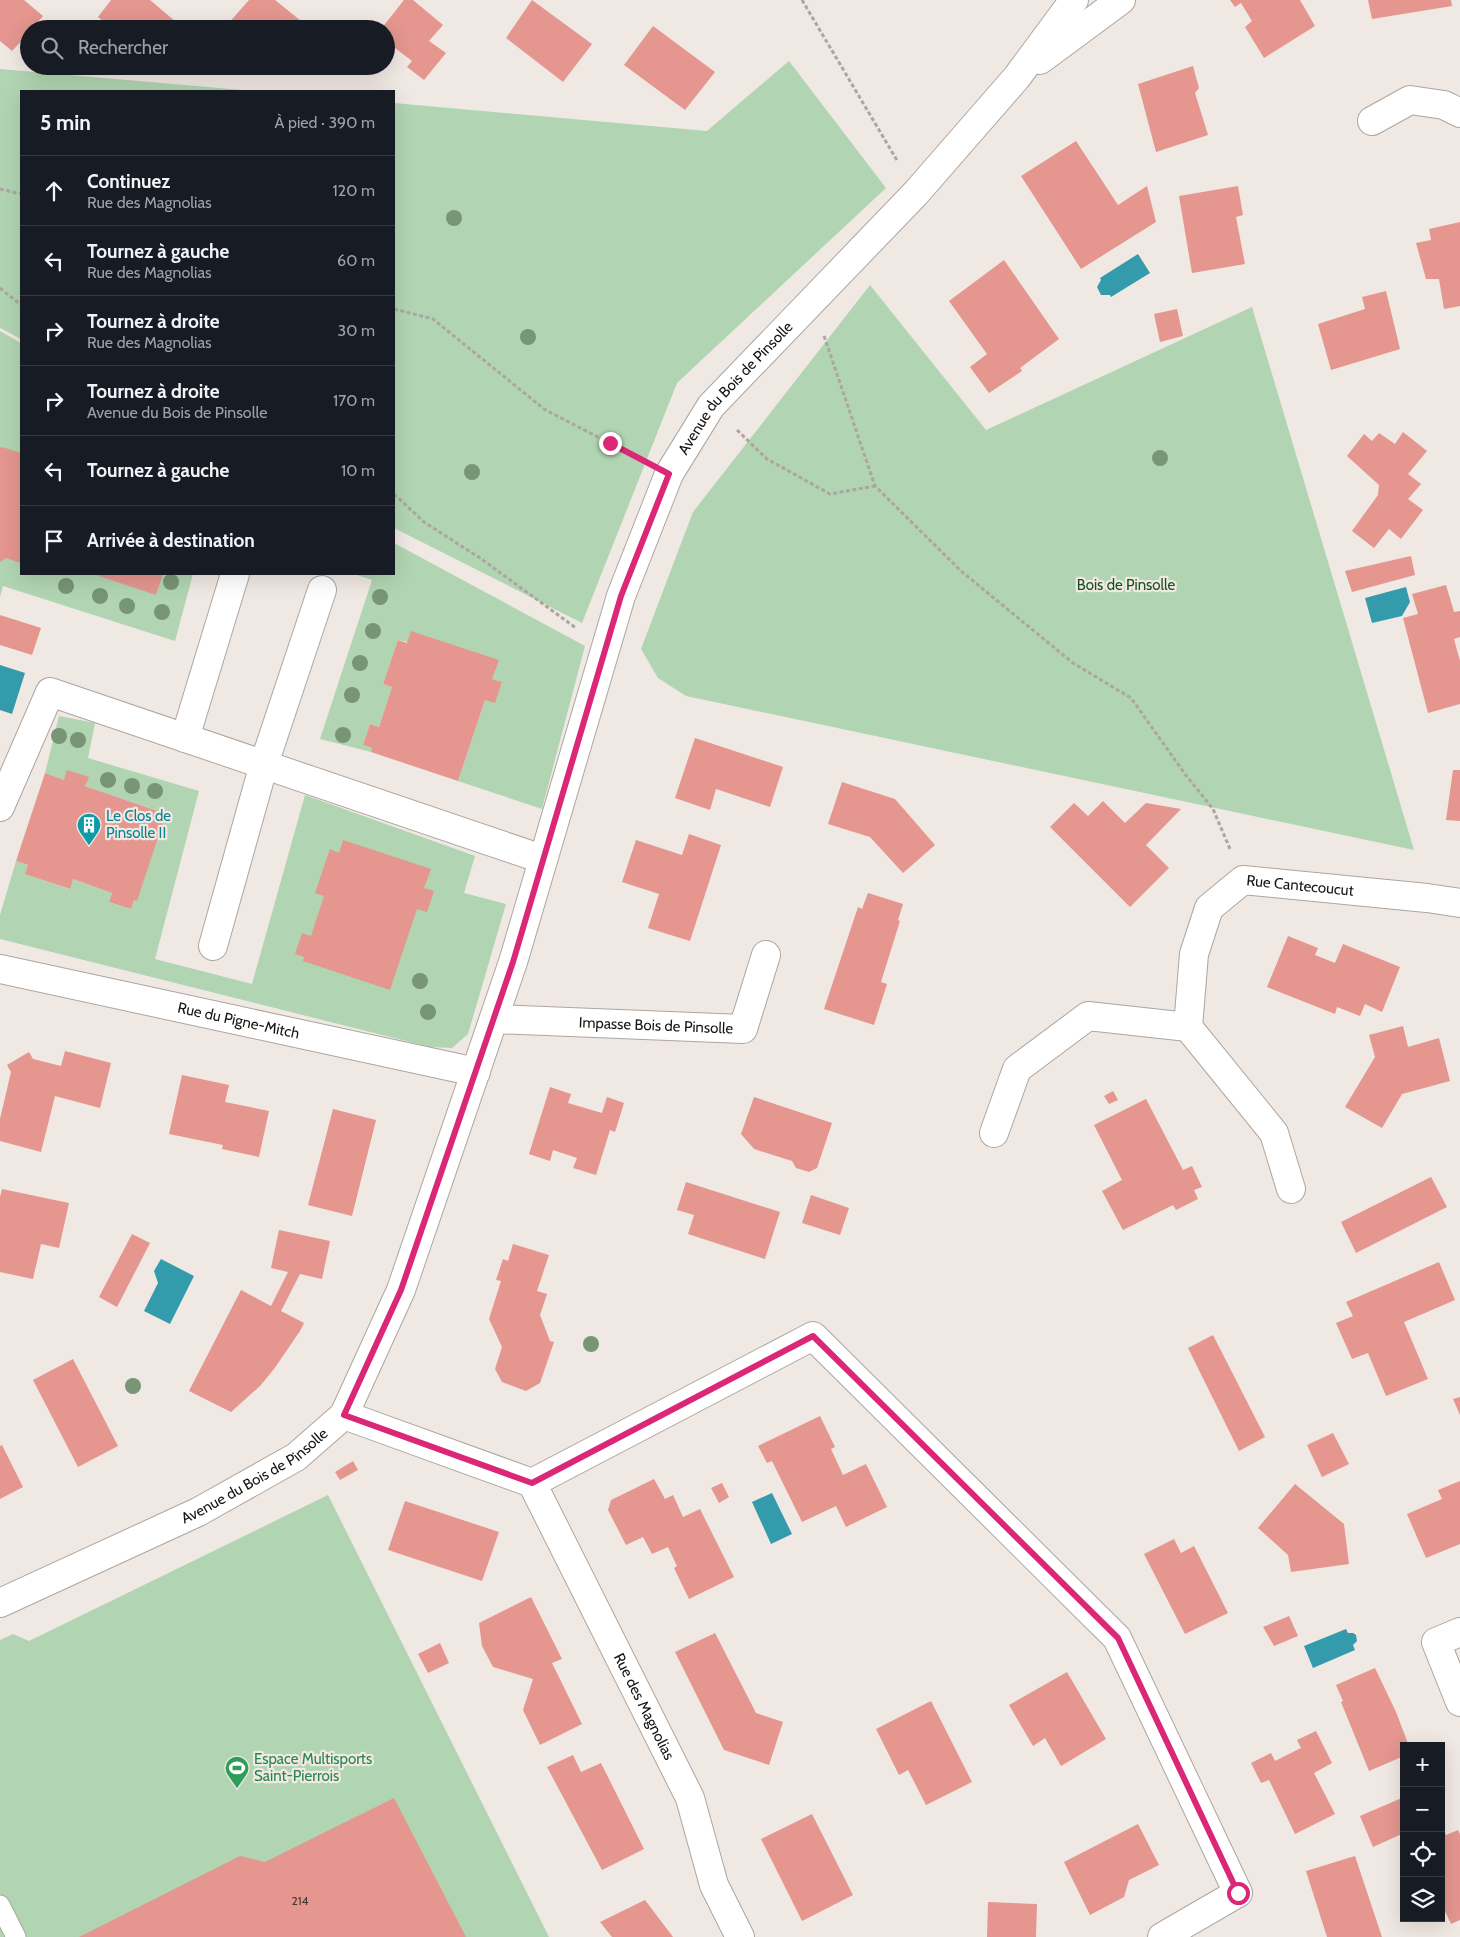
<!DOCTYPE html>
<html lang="fr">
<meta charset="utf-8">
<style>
body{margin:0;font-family:Cabin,sans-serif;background:#20242c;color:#f1f3f6}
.controls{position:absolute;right:15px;bottom:15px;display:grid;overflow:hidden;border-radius:0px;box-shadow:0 5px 20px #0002}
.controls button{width:45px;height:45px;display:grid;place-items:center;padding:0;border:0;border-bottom:1px solid #363941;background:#171b24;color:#f1f3f6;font:25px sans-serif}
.stop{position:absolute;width:15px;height:15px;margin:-11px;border:4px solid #db2777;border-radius:50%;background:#fff}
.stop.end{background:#db2777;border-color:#fff;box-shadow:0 1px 5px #0008}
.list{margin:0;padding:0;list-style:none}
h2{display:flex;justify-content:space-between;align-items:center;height:65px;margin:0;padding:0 20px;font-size:21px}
h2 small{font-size:16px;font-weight:400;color:#9ea1a6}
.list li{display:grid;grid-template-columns:32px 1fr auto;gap:15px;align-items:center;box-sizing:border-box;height:70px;padding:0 20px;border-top:1px solid #363941}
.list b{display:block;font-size:19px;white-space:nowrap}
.list p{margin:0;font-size:16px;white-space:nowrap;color:#9ea1a6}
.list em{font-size:16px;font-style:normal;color:#9ea1a6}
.icon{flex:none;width:28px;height:28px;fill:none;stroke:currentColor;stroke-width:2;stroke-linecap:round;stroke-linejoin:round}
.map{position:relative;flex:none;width:1460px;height:1937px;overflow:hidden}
.search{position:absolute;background:#171b24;box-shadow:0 5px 20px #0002;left:20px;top:20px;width:375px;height:55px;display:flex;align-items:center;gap:12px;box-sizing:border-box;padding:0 18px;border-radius:28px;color:#9ea1a6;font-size:19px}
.panel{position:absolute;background:#171b24;box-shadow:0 5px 20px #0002;left:20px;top:90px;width:375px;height:485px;border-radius:0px}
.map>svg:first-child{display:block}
.green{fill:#b1d5b2}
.water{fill:#339bac}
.building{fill:#e4968f}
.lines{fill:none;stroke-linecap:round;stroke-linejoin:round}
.lane-casing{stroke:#aea5a0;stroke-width:21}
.street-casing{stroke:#aea5a0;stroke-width:30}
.path{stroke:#aca6a1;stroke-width:3;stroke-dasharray:4 2.5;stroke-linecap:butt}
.lane{stroke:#fff;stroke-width:19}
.street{stroke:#fff;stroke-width:28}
.tree{fill:#789576}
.route{stroke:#db2777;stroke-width:6}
.labels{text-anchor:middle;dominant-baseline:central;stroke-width:4.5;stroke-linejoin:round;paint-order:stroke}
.number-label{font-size:12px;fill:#4a3532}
.street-label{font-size:15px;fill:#171513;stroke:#f0e8e2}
.park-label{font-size:15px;fill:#16511e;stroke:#f0e8e2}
.culture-label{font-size:15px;fill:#0d838f;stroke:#f0e8e2;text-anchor:start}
.leisure-label{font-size:15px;fill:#27864d;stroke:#f0e8e2;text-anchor:start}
</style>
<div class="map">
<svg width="1460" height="1937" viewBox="0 0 1460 1937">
<rect width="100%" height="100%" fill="#f0e8e2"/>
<g class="green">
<polygon points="789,61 886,188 677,383 582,623 394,528 394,103 707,131"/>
<polygon points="0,69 254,91 21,91 21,339 0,328"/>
<polygon points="870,285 986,430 1252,307 1414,850 686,696 658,678 641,649 693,512"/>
<polygon points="0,331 21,343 21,574 193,574 175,641 3,586 0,597"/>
<polygon points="394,543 585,646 542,809 458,781 485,700 501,682 492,679 498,660 398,640 383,684 392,687 379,727 370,724 363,745 372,748 371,752 320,739 372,580 354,574 394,574"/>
<polygon points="59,716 95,723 88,758 199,791 155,959 252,984 305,795 475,856 464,893 506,904 468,1034 452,1048 430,1047 0,939 0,915 16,861 28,865 26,874 69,889 73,879 112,893 109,902 131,909 134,900 137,900 166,814 85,786 88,777 64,780 45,773"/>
<polygon points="328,1495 549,1937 0,1937 0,1640 13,1634 29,1641"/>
</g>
<g class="water">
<polygon points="1138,254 1150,273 1111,297 1110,295 1101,295 1097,287 1101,280 1100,278"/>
<polygon points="1406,587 1410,602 1402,616 1372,623 1365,598"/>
<polygon points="0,665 25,673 12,714 0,710"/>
<polygon points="161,1259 194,1276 170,1324 144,1311 158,1283 154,1271"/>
<polygon points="772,1493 792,1534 771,1544 752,1502"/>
<polygon points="1346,1629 1348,1633 1353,1633 1356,1635 1357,1641 1353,1645 1355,1650 1313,1668 1304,1646"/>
</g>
<g class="building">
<polygon points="0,0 24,0 43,16 32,29 29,29 29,33 12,51 0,41"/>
<polygon points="111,0 150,0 182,27 180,29 113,29 98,17"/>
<polygon points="249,0 275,0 311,29 232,29 227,25"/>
<polygon points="404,0 413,0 443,25 429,41 446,53 424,80 407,67 412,61 386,41 386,29 381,29"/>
<polygon points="532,0 592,44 563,82 506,38"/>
<polygon points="1230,0 1300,0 1315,26 1264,58 1245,27 1252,21 1241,3 1235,7"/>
<polygon points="1368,0 1451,0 1452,6 1372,19"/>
<polygon points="653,26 715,72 685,110 624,65"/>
<polygon points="1193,66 1199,88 1195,93 1208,135 1156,152 1138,84"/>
<polygon points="1076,141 1118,205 1147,186 1156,222 1081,269 1021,176"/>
<polygon points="1238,186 1243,215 1236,217 1245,264 1192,273 1179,196"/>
<polygon points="1460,222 1460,306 1444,309 1439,279 1426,279 1416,243 1431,240 1429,229"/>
<polygon points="1004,260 1059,339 1020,368 1022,371 989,393 970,367 987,354 949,301"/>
<polygon points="1386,291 1400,349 1331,370 1318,324 1365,309 1362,297"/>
<polygon points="1177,309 1183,336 1160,342 1154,314"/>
<polygon points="1403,432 1427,451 1408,474 1421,484 1408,499 1423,510 1401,539 1389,529 1374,548 1352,531 1378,495 1379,485 1347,456 1364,434 1372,441 1379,433 1395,444"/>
<polygon points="2,447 21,453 21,563 6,558 0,562 0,448"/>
<polygon points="1411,556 1415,575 1352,592 1345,571"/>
<polygon points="93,574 163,574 156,595"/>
<polygon points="1446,585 1454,612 1460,611 1460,637 1454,639 1460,661 1460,704 1428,713 1403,618 1418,614 1412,594"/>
<polygon points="0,615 41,628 32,655 0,645"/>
<polygon points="411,631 499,660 492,679 502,682 495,703 485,700 458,781 371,752 372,748 363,745 370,724 379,727 392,687 383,684 398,640 407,643"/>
<polygon points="695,738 783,767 770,807 716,789 710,810 675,798"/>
<polygon points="67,770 89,777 85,786 166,814 137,901 134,900 131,909 109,902 112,893 73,879 70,889 25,874 28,865 16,861 45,773 64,780"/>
<polygon points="1453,770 1460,770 1460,821 1446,820"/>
<polygon points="842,782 895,799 935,845 903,873 870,837 828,824"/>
<polygon points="1103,801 1125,823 1146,803 1181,809 1146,845 1169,868 1130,907 1050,827 1074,803 1088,816"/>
<polygon points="689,834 721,845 690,941 648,928 659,894 622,882 636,840 682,855"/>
<polygon points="343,840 431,869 424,888 434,891 427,912 417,909 390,990 303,961 304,957 295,954 302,933 311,936 324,896 315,893 330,849 339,853"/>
<polygon points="868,893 903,904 898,920 900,921 881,982 887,984 874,1025 824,1009 858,907 862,909"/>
<polygon points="1288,936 1318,948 1315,955 1335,963 1343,944 1400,967 1382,1012 1365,1004 1360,1016 1337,1007 1335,1014 1267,987"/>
<polygon points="1403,1026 1408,1047 1439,1038 1450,1081 1402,1094 1382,1128 1345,1107 1375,1057 1369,1035"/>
<polygon points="65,1051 111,1063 100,1108 55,1096 41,1152 0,1141 0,1119 11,1072 7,1065 29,1052 33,1059 61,1066"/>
<polygon points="182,1075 229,1085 225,1102 269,1111 259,1157 222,1149 223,1145 169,1134"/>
<polygon points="550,1087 571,1094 568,1103 602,1113 607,1097 624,1103 615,1132 610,1130 596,1175 573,1168 577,1158 553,1150 550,1161 529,1154"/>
<polygon points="1113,1091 1118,1100 1109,1104 1104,1096"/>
<polygon points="754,1097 832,1123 817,1168 809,1172 796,1168 792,1161 754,1149 741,1134"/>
<polygon points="1146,1099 1183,1170 1192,1166 1202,1187 1194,1190 1198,1199 1176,1210 1173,1205 1123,1230 1102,1191 1122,1180 1094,1125"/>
<polygon points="333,1109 376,1120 352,1216 308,1205"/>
<polygon points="1431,1177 1447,1207 1356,1253 1341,1222"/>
<polygon points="686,1182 780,1212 765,1259 688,1234 694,1215 677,1210"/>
<polygon points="2,1189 69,1203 59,1248 41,1244 33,1279 0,1272 0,1197"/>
<polygon points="811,1195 849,1208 840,1235 802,1223"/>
<polygon points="279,1230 330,1241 322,1279 300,1274 281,1311 304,1323 300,1331 274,1369 260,1386 231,1412 189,1391 241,1290 271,1306 288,1272 271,1268"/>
<polygon points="132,1234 150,1243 117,1307 99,1297"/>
<polygon points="513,1244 549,1255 537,1291 547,1294 540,1315 550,1341 554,1342 540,1383 526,1391 502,1382 495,1369 502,1347 489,1319 501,1281 496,1280 503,1259 508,1261"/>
<polygon points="1439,1262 1455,1300 1404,1322 1428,1379 1386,1396 1368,1353 1352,1359 1336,1323 1353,1316 1346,1302"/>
<polygon points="1213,1335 1265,1437 1239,1451 1188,1348"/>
<polygon points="73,1359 118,1446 78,1467 33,1380"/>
<polygon points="1460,1397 1460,1415 1453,1399"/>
<polygon points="820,1416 835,1447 831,1449 843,1475 866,1464 887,1507 846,1527 836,1506 802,1522 772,1461 767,1463 758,1446"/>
<polygon points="1333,1433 1349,1464 1322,1477 1307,1445"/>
<polygon points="2,1445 23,1487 0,1499 0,1446"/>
<polygon points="353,1461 358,1470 340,1480 335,1472"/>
<polygon points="654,1479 665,1499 673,1495 683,1517 700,1509 734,1577 689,1599 674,1568 677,1566 668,1547 652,1554 643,1537 626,1545 608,1510 611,1500"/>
<polygon points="1460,1481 1460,1544 1426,1558 1407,1514 1442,1499 1438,1490"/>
<polygon points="722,1483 729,1497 719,1503 711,1488"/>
<polygon points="1295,1484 1344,1524 1349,1564 1291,1572 1288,1555 1258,1528"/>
<polygon points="405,1501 499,1532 482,1581 388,1550"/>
<polygon points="1174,1539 1181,1553 1194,1546 1228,1613 1185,1634 1144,1554"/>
<polygon points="531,1597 562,1659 552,1663 582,1724 540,1745 523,1710 533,1679 493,1667 482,1646 479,1623"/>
<polygon points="1289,1616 1298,1636 1274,1646 1263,1627"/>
<polygon points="715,1633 756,1713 783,1722 769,1765 724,1750 675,1652"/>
<polygon points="440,1643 449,1663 428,1673 418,1654"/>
<polygon points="1375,1668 1396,1712 1409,1746 1404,1746 1404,1756 1369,1771 1341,1702 1343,1701 1336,1685"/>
<polygon points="1067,1672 1106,1739 1061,1766 1045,1738 1033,1746 1009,1705"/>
<polygon points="931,1701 972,1782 926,1805 908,1770 899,1775 876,1729"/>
<polygon points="1316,1731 1332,1763 1314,1773 1335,1814 1295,1834 1269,1780 1261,1783 1251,1763 1271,1753 1275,1761 1301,1748 1297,1740"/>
<polygon points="573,1755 581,1772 601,1763 644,1849 602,1870 547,1767"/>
<polygon points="1404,1797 1404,1833 1373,1847 1360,1816"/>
<polygon points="394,1798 466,1937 79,1937 240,1856 265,1862"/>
<polygon points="812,1814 853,1895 802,1921 761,1839"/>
<polygon points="1138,1824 1159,1865 1129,1880 1124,1897 1090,1915 1064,1862"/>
<polygon points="1441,1824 1446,1835 1458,1830 1460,1834 1460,1920 1451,1924 1441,1903"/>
<polygon points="1355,1856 1382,1937 1327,1937 1306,1871"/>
<polygon points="645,1900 673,1937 612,1937 600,1922"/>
<polygon points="988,1902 1037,1904 1036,1937 987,1937"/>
</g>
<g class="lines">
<defs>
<polyline id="lane" points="0,1905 16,1937"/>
<g id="street">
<polyline points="1040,60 1121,0"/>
<polyline points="1372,121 1410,100 1444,105 1460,113"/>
<polyline points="185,738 235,574"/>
<polyline points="0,807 50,692 542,859"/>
<polyline points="213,946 264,764 322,590"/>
<path id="s1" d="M0,969L476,1072"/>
<path id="s2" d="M494,1019L743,1029L766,955"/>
<polyline points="994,1133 1017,1069 1088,1016 1188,1027"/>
<path id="s3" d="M1291,1189L1274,1133L1188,1027L1194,954L1209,908L1243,880L1427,898L1460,903"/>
<polyline points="344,1415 532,1483 813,1336 1117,1638 1238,1893 1162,1937"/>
<path id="s4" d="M532,1483L690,1798L714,1885L740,1937"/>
<path id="s5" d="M0,1603L198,1512L296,1457L344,1415L401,1290L513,962L621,596L669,474L711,406L916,193L1017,77L1074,0"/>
<polyline points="1460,1632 1436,1642 1460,1702"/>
</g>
</defs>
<use href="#lane" class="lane-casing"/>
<use href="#street" class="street-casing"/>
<g class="path">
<polyline points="802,0 898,162"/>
<polyline points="0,189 21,194"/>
<polyline points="0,288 21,305"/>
<polyline points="394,309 433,319 544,409 640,459"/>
<polyline points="824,336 875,486 961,571 1073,663 1131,698 1185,774 1213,809 1230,849"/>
<polyline points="737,430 767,459 830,494 875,486"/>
<polyline points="394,494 424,522 480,558 576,628"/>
</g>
<use href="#lane" class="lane"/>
<use href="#street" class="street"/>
</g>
<g class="tree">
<circle cx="454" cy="218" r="8"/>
<circle cx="528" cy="337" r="8"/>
<circle cx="1160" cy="458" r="8"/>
<circle cx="472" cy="472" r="8"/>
<circle cx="171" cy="582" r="8"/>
<circle cx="66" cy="586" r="8"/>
<circle cx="100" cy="596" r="8"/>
<circle cx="380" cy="597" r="8"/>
<circle cx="127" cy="606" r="8"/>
<circle cx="162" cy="612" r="8"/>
<circle cx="373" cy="631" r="8"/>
<circle cx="360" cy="663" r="8"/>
<circle cx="352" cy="695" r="8"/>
<circle cx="343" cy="735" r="8"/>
<circle cx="59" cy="736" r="8"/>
<circle cx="78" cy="740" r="8"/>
<circle cx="108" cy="780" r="8"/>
<circle cx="132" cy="786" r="8"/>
<circle cx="155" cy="791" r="8"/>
<circle cx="420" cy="981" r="8"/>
<circle cx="428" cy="1012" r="8"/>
<circle cx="591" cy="1344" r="8"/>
<circle cx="133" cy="1386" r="8"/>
</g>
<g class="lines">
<polyline class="route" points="610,443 669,474 621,596 513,962 401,1290 344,1415 532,1483 813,1336 1118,1638 1238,1893"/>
</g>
<defs>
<symbol id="building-pin" viewBox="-11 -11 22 30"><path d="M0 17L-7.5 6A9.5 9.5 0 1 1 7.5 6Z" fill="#0f9aa8" stroke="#f0e8e2"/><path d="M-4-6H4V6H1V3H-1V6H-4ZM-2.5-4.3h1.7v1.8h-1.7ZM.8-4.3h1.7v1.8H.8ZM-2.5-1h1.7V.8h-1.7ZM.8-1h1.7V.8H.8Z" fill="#fff"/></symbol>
<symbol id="stadium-pin" viewBox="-11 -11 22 30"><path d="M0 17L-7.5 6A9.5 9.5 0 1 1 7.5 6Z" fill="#2e9e5b" stroke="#f0e8e2"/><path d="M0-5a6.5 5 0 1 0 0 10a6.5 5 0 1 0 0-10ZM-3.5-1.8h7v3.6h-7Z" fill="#fff"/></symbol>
</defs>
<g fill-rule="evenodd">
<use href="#building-pin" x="75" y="811" width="28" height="38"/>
<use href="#stadium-pin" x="223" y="1754" width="28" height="38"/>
</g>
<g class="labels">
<g class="number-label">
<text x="300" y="1900">214</text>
</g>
<g class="street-label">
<text stroke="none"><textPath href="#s5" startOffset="1500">Avenue du Bois de Pinsolle</textPath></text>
<text stroke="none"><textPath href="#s3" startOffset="418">Rue Cantecoucut</textPath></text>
<text stroke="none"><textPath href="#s1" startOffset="244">Rue du Pigne-Mitch</textPath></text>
<text stroke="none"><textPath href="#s2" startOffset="162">Impasse Bois de Pinsolle</textPath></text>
<text stroke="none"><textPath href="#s5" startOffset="285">Avenue du Bois de Pinsolle</textPath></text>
<text stroke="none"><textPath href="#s4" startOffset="250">Rue des Magnolias</textPath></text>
</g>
<g class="park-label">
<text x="1126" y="585">Bois de Pinsolle</text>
</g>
<g class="culture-label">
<text x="106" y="816">Le Clos de<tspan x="106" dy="17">Pinsolle II</tspan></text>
</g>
<g class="leisure-label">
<text x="254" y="1759">Espace Multisports<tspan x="254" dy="17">Saint-Pierrois</tspan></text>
</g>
</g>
</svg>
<div class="controls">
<button>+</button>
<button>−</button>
<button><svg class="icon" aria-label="locate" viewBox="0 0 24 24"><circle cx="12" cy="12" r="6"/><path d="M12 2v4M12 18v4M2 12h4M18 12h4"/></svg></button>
<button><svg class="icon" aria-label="layers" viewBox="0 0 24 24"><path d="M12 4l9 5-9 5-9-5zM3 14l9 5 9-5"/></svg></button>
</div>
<div class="stop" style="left:1238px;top:1893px"></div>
<div class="stop end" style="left:610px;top:443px"></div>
<div class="search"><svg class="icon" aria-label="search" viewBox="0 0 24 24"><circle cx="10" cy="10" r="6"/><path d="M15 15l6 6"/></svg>Rechercher</div>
<section class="panel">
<h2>5 min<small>À pied · 390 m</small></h2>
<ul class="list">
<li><svg class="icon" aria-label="ahead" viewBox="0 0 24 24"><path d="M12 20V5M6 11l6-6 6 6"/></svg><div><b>Continuez</b><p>Rue des Magnolias</p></div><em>120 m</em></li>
<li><svg class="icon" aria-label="left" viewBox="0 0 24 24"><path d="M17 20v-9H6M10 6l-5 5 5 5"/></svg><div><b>Tournez à gauche</b><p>Rue des Magnolias</p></div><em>60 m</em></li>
<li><svg class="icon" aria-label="right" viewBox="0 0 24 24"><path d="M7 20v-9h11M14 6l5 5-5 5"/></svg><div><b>Tournez à droite</b><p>Rue des Magnolias</p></div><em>30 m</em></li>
<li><svg class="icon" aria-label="right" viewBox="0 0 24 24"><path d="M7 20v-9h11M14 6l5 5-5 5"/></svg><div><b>Tournez à droite</b><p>Avenue du Bois de Pinsolle</p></div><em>170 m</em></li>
<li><svg class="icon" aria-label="left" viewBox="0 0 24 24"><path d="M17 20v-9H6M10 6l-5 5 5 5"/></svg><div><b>Tournez à gauche</b></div><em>10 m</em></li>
<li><svg class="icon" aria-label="arrive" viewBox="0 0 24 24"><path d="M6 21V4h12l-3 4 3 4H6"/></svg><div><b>Arrivée à destination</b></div></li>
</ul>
</section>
</div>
